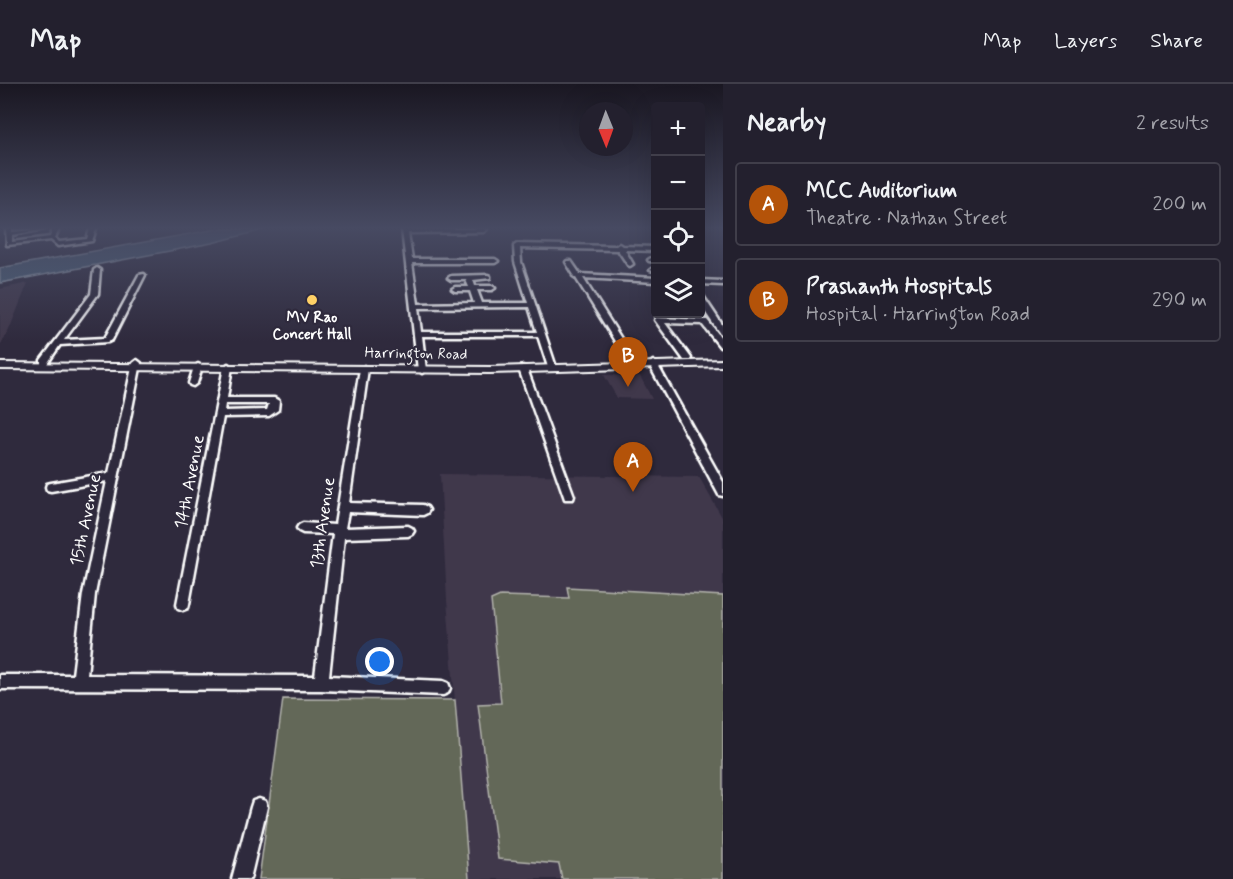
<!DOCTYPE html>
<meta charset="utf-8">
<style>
body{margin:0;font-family:Mynerve,sans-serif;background:#2b2836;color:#f1f3f6}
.controls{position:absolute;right:18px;top:18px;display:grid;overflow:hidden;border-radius:6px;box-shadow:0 6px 24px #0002}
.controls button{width:54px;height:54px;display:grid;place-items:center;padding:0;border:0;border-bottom:2px solid #403e4a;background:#23202e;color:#f1f3f6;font:30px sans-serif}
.compass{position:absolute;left:579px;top:18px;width:54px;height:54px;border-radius:50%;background:#23202e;box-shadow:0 6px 24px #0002;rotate:179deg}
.you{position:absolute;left:380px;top:578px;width:21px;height:21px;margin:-15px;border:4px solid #fff;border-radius:50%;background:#1a73e8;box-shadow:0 0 0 9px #1a73e833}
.badge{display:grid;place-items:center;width:39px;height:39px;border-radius:50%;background:#b45309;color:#fff;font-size:20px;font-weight:700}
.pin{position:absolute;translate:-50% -50px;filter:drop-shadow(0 2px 3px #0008)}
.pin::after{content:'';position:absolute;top:32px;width:21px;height:18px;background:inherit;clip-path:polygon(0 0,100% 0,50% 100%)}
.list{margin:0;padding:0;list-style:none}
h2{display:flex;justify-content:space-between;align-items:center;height:78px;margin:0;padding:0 24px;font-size:26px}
h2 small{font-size:20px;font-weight:400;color:#a3a3aa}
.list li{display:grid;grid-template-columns:39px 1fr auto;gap:18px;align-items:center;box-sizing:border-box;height:84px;margin:0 12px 12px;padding:0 12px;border:2px solid #403e4a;border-radius:6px}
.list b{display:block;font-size:22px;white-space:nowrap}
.list p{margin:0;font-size:20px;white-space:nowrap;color:#a3a3aa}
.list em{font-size:20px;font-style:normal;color:#a3a3aa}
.icon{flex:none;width:33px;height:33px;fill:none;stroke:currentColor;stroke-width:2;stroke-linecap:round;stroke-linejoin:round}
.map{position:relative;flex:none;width:723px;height:795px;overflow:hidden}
header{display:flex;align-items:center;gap:36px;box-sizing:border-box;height:84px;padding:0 30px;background:#23202e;border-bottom:2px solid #403e4a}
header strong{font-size:28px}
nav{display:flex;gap:33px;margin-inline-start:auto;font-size:21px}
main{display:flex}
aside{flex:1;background:#23202e}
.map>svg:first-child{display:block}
.built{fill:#41384c}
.green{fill:#646758;stroke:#b2b3ac;stroke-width:1.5}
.water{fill:#4c6077;stroke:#94a0ad;stroke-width:1.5}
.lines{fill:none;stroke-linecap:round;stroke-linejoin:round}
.minor-casing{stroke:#fff;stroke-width:5}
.tertiary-casing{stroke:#fff;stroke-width:4}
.minor{fill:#2f2a3d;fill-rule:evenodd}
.tertiary{fill:#2f2a3d;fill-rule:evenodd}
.poi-dot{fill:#ffd166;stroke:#2f2a3d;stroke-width:2}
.labels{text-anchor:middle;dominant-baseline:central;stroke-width:4.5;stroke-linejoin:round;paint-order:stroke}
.far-poi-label{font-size:15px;font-weight:bold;fill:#fff;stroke:#2f2a3d}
.far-street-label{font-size:15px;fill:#fff;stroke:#2f2a3d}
.street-label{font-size:18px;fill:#fff;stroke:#2f2a3d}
</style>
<header>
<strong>Map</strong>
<nav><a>Map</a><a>Layers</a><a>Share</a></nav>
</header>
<main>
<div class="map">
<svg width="723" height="795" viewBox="0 0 723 795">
<rect width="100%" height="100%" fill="#2f2a3d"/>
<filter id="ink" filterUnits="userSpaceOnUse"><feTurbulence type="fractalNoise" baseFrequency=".0167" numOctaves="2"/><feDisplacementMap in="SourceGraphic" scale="12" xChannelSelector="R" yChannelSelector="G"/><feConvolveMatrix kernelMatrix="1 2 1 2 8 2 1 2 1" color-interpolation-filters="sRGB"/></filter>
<g filter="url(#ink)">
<g class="built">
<polygon points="28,199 9,246 0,262 0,205"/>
<polygon points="604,291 640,292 652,315 617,314"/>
<polygon points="440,390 699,393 723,435 723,795 469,795 447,516"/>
</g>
<g class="green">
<polygon points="567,503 723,512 723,795 562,795 559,780 498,775 478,620 501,619 491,516 500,512 569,514"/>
<polygon points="283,615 455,616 469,795 259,795"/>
</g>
<polygon class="water" points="217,145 267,145 212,159 0,199 0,184"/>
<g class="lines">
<defs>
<g id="minor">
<polygon points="6,145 12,145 12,148 45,145 12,151 12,158 50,153 53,145 59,145 55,154 59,158 87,155 90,145 96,145 92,157 58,162 51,156 7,161"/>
<path d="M402,145H487L484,148L408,149L412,175H495L498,177L495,179H412L418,220L474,219L470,207H455L452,205L455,203H469L466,196H451L448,194L451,192L488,191L490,192V194L473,196L475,202H492L495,204L492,206H477L482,219H528L515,178L514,162L517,160L616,162L619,160L622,162L656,163V167L625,166L633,180L630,182L628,181L618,166L520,164L521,178L556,283L555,285H549L548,283L538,252H422L426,286L422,289L418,286ZM529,223L537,248H421L418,224Z"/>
<polygon points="651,174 656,174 656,178 649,177 648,176"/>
<polygon points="567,177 571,177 580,190 656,194 656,198 583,194 637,280 636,282 633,283 629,280 576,194 573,192 574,191 566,178"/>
<polygon points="97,184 100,186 98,210 64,256 105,254 139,191 144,190 145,191 112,256 108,258 60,261 47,280 41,280 41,276 91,210 94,186"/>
<polygon points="653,184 656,184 656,188 650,186"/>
<polygon points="700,196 723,197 723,201 700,200"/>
<polygon points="700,212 703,212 723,242 723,250 720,250 700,220"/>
<polygon points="656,234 707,236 723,256 723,263 720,263 702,240 665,239 691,274 690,276 684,276 655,236"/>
<polygon points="137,276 141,279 95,510 87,591 315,592 333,450 303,449 299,447 297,444 299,441 303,439 335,441 360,285 364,282 368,285 349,419 423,421 427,423 429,426 427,429 423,431 348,428 345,444 408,442 412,444 414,447 412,450 408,452 344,454 329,592 443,597 448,599 450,604 448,609 443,611 321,606 0,605 0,591 73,591 83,510 107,397 51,407 47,406 46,403 47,400 51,399 109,389 133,279"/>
<polygon points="653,277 657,280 723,398 723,412 719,411 649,280"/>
<polygon points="198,280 202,283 197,299 193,302 190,301 189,299 194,283"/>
<path d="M228,280L232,283L227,314H274L279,317L278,326L269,332L223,333L189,520L188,524L183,526L178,524L177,520L224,283ZM225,320H269L267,326L224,327Z"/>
<polygon points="523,282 527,285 574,412 573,415 565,415 564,412 519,285"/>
<polygon points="259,715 265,717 267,723 250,795 232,795 251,723 253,717"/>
</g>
<polygon id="tertiary" points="723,276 723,282 490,289 0,285 0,279 490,283"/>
</defs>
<use href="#minor" class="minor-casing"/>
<use href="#tertiary" class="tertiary-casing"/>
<use href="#minor" class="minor"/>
<use href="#tertiary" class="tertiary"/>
</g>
</g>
<linearGradient id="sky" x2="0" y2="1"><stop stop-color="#1a1722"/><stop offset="0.56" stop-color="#474a62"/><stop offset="1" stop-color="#474a62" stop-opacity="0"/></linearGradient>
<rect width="723" height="257" fill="url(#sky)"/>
<circle class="poi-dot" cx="312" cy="216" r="6"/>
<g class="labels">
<g class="far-poi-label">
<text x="312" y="234">MV Rao<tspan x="312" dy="17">Concert Hall</tspan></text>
</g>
<g class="far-street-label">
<text transform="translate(416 270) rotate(1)">Harrington Road</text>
</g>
<g class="street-label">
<text transform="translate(190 398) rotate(-79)">14th Avenue</text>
<text transform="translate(86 436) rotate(-78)">15th Avenue</text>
<text transform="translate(323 439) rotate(-82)">13th Avenue</text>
</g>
</g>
</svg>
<div class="controls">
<button>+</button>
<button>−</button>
<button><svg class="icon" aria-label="locate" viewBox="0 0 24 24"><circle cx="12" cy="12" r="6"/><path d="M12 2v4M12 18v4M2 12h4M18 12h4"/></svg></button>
<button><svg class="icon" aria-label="layers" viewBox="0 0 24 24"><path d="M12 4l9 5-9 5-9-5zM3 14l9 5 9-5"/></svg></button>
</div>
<svg class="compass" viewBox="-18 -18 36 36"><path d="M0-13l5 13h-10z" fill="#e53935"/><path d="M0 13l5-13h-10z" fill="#a3a3aa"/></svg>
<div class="you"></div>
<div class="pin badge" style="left:633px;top:408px">A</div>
<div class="pin badge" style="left:628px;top:303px">B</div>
</div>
<aside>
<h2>Nearby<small>2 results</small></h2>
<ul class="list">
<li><span class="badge">A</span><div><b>MCC Auditorium</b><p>Theatre · Nathan Street</p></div><em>200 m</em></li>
<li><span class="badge">B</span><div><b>Prashanth Hospitals</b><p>Hospital · Harrington Road</p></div><em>290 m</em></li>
</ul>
</aside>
</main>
